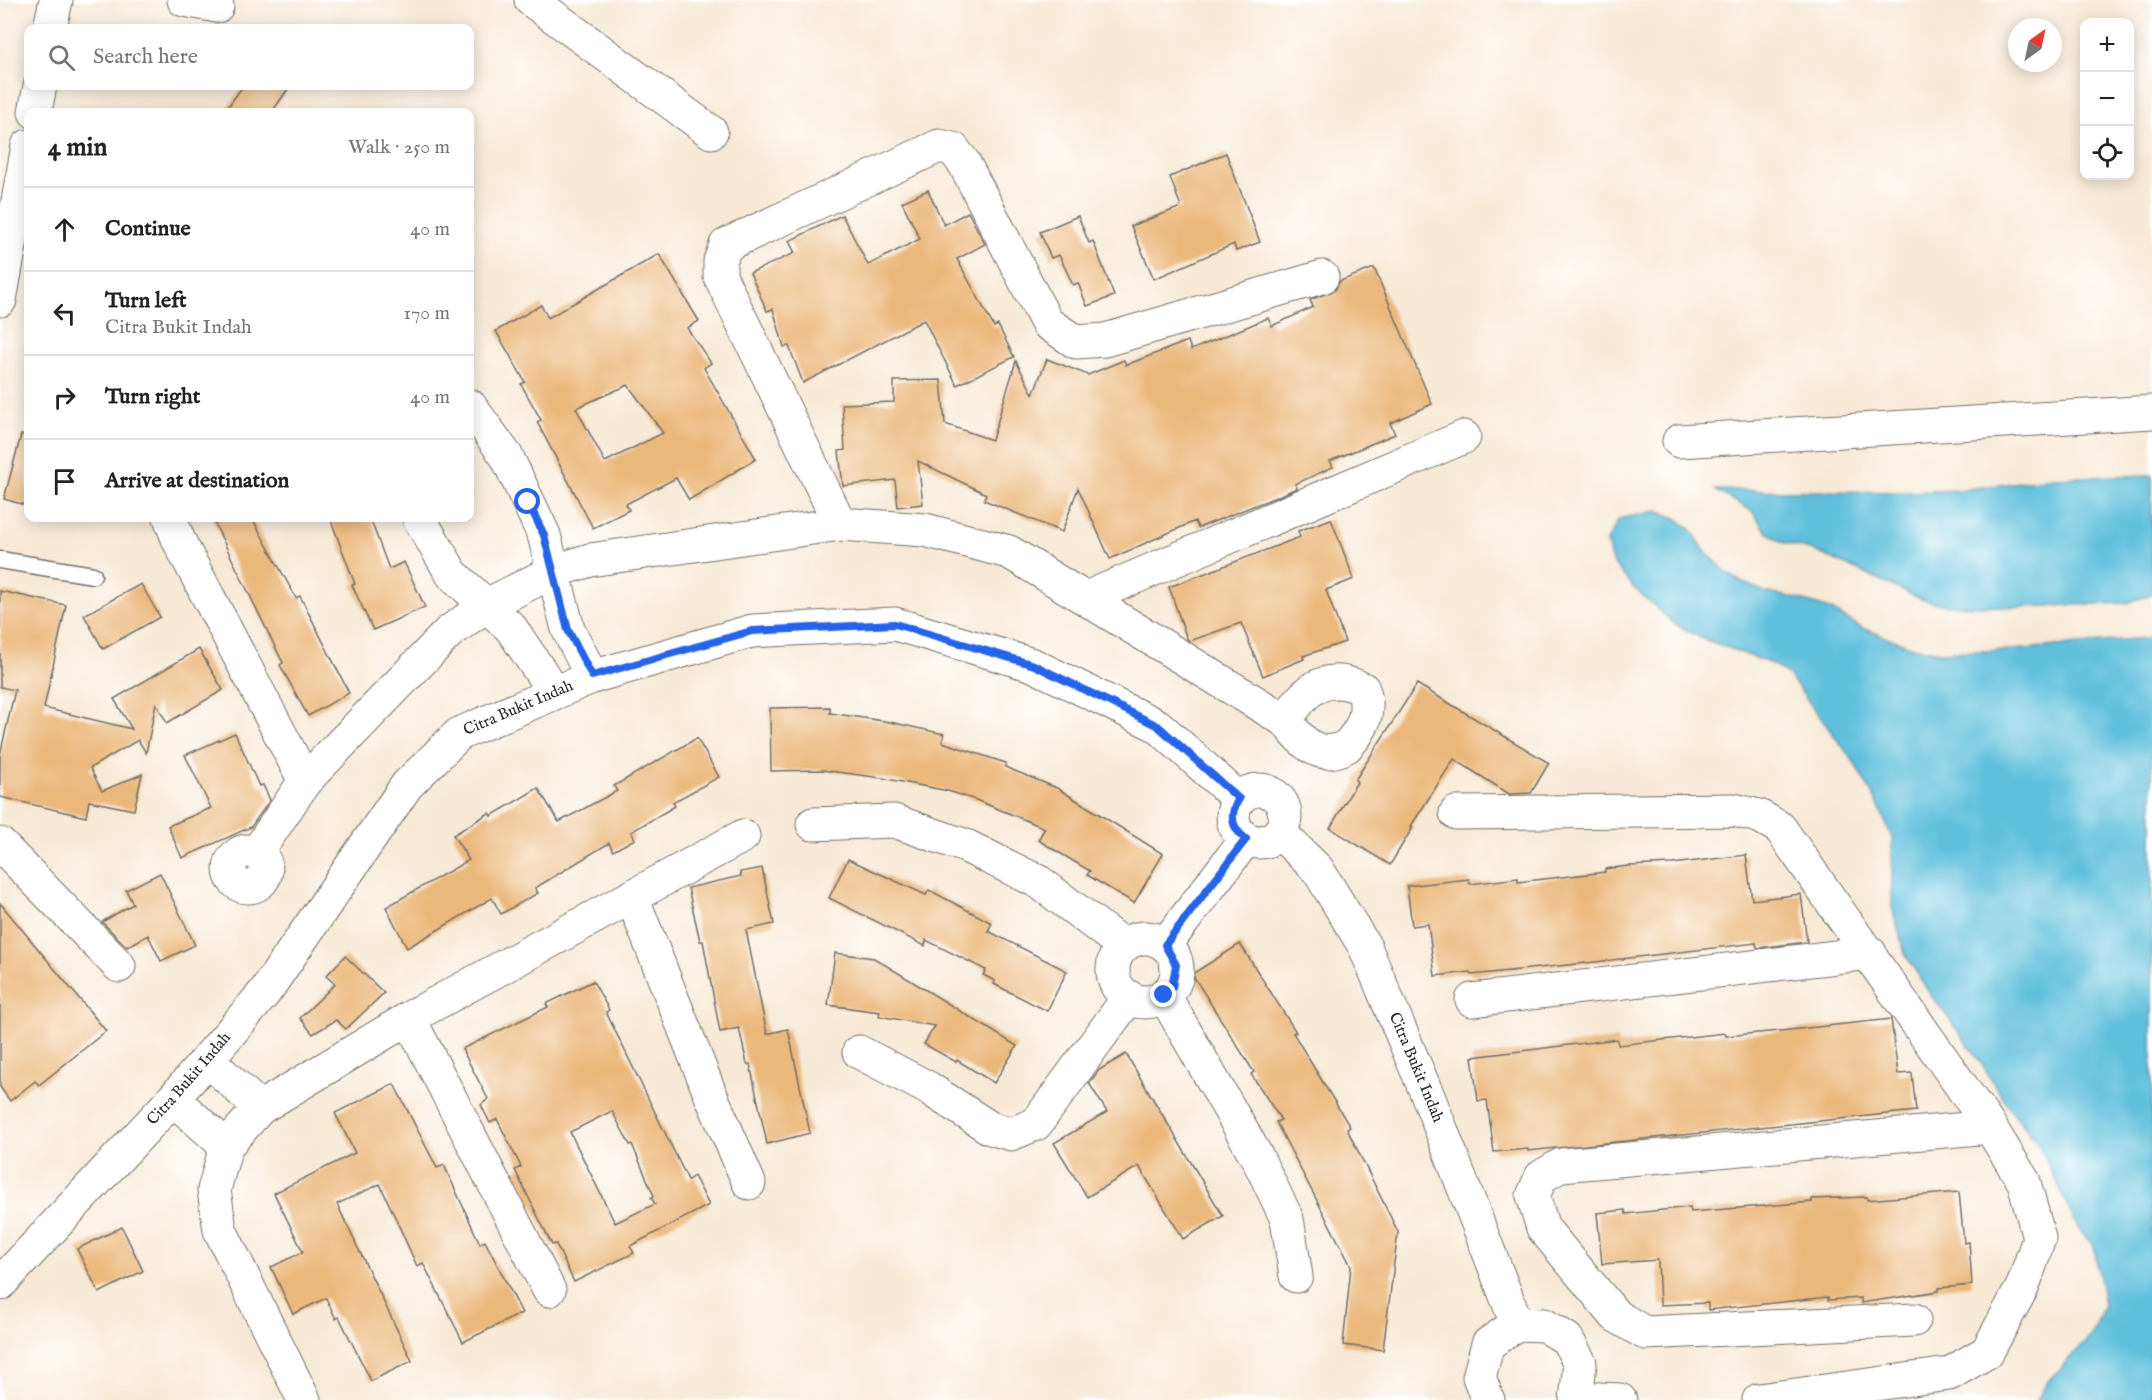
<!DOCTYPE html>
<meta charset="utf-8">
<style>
body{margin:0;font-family:"IM FELL English",serif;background:#f6f6f6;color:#222}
.controls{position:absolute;right:18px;top:18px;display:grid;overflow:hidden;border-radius:12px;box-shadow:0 3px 15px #0003}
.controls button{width:54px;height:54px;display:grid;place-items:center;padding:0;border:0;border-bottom:2px solid #e0e0e0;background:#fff;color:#222;font:30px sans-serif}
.compass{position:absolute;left:2008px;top:18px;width:54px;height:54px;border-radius:50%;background:#fff;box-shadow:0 3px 15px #0003;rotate:33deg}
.stop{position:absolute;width:18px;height:18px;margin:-14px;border:4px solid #2563eb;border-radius:50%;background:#fff}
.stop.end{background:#2563eb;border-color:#fff;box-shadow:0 2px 6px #0008}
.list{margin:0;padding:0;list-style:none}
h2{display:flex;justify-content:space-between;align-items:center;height:78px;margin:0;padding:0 24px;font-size:26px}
h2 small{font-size:20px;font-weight:400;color:#767676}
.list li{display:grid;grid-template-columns:39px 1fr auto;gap:18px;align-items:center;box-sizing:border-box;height:84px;padding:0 24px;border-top:2px solid #e0e0e0}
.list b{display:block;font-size:22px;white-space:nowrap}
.list p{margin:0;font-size:20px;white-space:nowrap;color:#767676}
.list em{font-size:20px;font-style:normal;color:#767676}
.icon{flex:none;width:33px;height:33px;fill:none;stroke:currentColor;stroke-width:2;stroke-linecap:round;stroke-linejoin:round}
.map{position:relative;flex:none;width:2152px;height:1400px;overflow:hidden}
.search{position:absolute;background:#fff;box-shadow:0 3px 15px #0003;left:24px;top:24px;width:450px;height:66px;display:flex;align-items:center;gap:15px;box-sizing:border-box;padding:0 21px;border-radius:12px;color:#767676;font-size:22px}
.panel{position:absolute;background:#fff;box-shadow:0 3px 15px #0003;left:24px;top:108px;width:450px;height:414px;border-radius:12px}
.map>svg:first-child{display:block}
.water{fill:#5ebfdc;stroke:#447584;stroke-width:1.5}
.building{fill:#ebb87b;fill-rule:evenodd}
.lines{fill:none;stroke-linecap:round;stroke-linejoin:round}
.service-casing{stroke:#726e67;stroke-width:19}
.minor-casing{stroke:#726e67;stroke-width:35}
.service{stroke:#fff;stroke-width:16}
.minor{stroke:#fff;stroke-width:33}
.route{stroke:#2563eb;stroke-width:8}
.labels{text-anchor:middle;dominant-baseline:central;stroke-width:6;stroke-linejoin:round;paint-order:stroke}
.street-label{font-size:16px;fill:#2b2b2b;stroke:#fff}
</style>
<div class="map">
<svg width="2152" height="1400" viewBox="0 0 2152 1400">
<rect width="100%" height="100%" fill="#fff"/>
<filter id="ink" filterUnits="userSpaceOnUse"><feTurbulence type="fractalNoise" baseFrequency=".0167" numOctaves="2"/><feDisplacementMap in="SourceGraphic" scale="12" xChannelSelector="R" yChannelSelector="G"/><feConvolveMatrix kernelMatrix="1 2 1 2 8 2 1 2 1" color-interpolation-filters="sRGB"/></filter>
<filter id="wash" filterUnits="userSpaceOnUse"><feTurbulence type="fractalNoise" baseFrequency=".008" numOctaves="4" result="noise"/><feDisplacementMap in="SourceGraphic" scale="24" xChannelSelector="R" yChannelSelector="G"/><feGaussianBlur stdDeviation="1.35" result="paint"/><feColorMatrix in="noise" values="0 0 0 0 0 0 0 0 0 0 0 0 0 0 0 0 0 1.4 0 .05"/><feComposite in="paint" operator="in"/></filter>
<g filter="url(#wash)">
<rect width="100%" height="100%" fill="#f7e9d6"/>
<g class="water">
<polygon points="2152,475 2152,594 2127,603 2019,607 1945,605 1921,599 1817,552 1782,542 1767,532 1752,511 1715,490 1905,492 1960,490 2051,478"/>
<polygon points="1657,511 1676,518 1691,529 1704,550 1725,571 1740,581 1765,592 1794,598 1830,609 1862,628 1913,647 1940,652 2013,650 2147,638 2152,635 2152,1400 2036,1400 2050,1379 2090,1337 2104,1306 2094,1246 2078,1228 2039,1145 2008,1106 1974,1052 1930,994 1905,954 1892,908 1892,838 1878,804 1852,759 1789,676 1772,664 1701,638 1673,623 1631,585 1611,560 1607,541 1619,519"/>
</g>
<g id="blocks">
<g class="building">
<polygon points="243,86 290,86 272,112 224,112"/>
<polygon points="1226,153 1260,242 1236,251 1234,244 1154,279 1131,226 1181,207 1170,177"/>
<polygon points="928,190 944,225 968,212 985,244 957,259 994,327 998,325 1014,357 957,385 924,320 803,383 789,346 784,347 773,309 767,311 750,273 795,253 789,241 842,215 868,265 920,239 902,202"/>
<polygon points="1078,216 1089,243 1093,241 1114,296 1087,306 1078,283 1073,285 1059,255 1051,258 1040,232"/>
<path d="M659,254L699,321L687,328L711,363L704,368L756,459L689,500L676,478L626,504L629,510L593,528L537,422L541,420L521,384L525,382L496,331L541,305L548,318ZM628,385L663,433L605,462L576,408Z"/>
<polygon points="1374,268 1432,404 1390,423 1395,434 1330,461 1333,467 1295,484 1297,488 1276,497 1198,528 1195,521 1110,559 1078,488 1062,532 984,500 986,494 918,461 923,504 898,507 895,480 843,486 839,451 845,450 842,404 894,402 894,381 941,380 945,424 992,440 1016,361 1033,394 1047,359 1088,375 1124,360 1126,365 1188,341 1191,350 1268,318 1272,326 1313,307 1310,300 1335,290 1340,281"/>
<polygon points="21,435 28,436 28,506 4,499"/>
<polygon points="212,518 252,518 296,598 300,596 349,693 308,716 280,665 283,663"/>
<polygon points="330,518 370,518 389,569 404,562 425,607 373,630 352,585 355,584"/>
<polygon points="1331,519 1354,579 1326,590 1345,642 1303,656 1304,659 1263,676 1241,623 1190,641 1187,639 1169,587 1300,537 1298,531"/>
<polygon points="141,584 160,617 103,649 84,615"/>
<polygon points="0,591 66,605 44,708 132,729 114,699 199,649 223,690 167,723 156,703 146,753 138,740 90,768 102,791 142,774 134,810 89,801 86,817 0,797 0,755 15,690 0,687"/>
<polygon points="1417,684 1549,763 1531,793 1509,794 1454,759 1411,826 1413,827 1390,865 1330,828 1357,782 1355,780"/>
<polygon points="830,707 830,713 890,722 944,734 942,742 1006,763 1005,767 1057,788 1163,854 1134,903 1087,875 1090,871 1038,840 1045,828 976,800 948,791 882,778 822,770 771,771 770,708"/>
<polygon points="235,733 259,786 263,785 270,800 251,827 182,858 168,826 211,808 185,755"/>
<polygon points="697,738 719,777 673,802 675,806 631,832 635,839 613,851 609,843 535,888 538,893 501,914 492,898 407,948 386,907 469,860 453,835 489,813 491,816 538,788 559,822 617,791 614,786"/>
<polygon points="1746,855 1752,900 1801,894 1807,942 1757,948 1756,943 1578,964 1471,975 1470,972 1435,976 1428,924 1412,926 1407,886 1469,879 1470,884 1518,878 1518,882 1605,872 1605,869 1628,866 1672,864"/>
<polygon points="848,859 926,895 929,890 992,923 988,931 1067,971 1047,1011 994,984 995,981 983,975 986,970 926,940 925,946 829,898"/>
<polygon points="762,868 774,924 746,930 767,1034 788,1029 810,1133 767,1144 750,1064 747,1064 739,1028 720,1032 703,941 700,941 688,888 741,876 740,872"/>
<polygon points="160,873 195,945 161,961 148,935 127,947 102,922 133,904 126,890"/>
<polygon points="0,903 106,1031 39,1085 35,1081 10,1101 0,1087"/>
<polygon points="1240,944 1296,1032 1293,1033 1350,1127 1347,1129 1398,1232 1383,1350 1343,1345 1351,1266 1276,1122 1281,1120 1251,1074 1254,1072 1192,974"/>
<polygon points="835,953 874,958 1017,1046 994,1083 957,1060 956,1062 924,1044 935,1026 879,1016 880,1012 828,1005"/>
<polygon points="345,956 384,993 346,1029 336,1020 313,1034 300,1018 335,984 326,976"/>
<path d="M593,981L609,1010L606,1012L688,1180L694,1176L709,1205L630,1246L634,1253L574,1282L556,1244L552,1245L515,1170L521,1167L497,1119L490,1123L481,1105L488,1099L462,1049L548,1007L546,1004ZM612,1111L630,1145L632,1144L654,1196L651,1198L655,1204L615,1223L570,1132Z"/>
<polygon points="1891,1019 1898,1074 1912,1073 1916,1111 1528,1151 1528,1149 1494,1152 1487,1100 1478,1101 1472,1057 1617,1039 1618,1045 1725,1033 1726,1036 1780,1031"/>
<polygon points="1126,1054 1223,1216 1183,1239 1139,1166 1087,1197 1054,1143 1107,1112 1089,1083 1099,1070"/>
<polygon points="394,1084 437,1168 444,1165 480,1244 485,1241 522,1313 463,1342 423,1263 417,1266 380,1184 337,1204 412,1361 371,1381 339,1317 336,1319 326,1298 293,1314 271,1267 303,1252 274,1193 355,1153 335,1113"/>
<polygon points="1959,1192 1964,1243 1969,1242 1972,1285 1939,1288 1939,1291 1861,1303 1861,1298 1828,1300 1828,1297 1708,1310 1708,1303 1660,1305 1658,1260 1602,1264 1597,1213 1625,1210 1626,1214 1690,1207 1691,1212 1812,1202 1812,1199 1867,1197 1867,1200"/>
<polygon points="122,1227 143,1271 99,1293 77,1249"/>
</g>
</g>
</g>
<g filter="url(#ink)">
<use href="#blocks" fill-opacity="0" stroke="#726e67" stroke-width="1.5"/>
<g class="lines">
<defs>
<polyline id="service" points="0,560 93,575"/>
<g id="minor">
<polyline points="184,0 217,6"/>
<polyline points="531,0 711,132"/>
<polyline points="50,28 56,0"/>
<polyline points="35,112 40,86"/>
<polyline points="0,300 28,146"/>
<polyline points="470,406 507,457 544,535 568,629 592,677"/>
<polyline points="1679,441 2152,412"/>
<polyline points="170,518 179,541 305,781"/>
<polyline points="419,518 452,574 511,628 554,692"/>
<polyline points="840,524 720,276 720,261 726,245 939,146 953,149 964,163 1047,323 1076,342 1105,340 1322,277"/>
<polyline points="1086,598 1464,437"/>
<circle cx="1259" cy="816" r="26"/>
<polyline points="1456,813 1734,810 1759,816 1780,828 1990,1127 2024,1182 2039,1238 2023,1286 1987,1352 1949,1374 1759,1400"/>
<polyline points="813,824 894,821 966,846 1039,882 1124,946"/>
<path id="s1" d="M1280,833L1318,870L1365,947L1430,1101L1517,1324"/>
<polyline points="0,844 119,966"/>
<circle cx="248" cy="869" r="18"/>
<path d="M257,852L305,781L449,632L487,605L552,572L590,560L840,524L925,530L1009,552L1286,721C1301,742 1320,762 1347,746C1363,729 1371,712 1363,689C1326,671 1304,689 1286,721"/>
<polyline points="632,897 709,1091 749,1183"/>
<circle cx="1145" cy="970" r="32"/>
<polyline points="1165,945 1246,839"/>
<polyline points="1164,995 1258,1159 1287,1219 1296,1276"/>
<polyline points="1472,1000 1870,953"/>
<polyline points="409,1018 549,1290"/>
<polyline points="859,1052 928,1088 990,1128 1011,1134 1036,1124 1129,997"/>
<polyline points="208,1060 260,1108"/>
<polyline points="173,1099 226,1146"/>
<path id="s2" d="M0,1284L173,1099L265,992L407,785L459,734L592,677L752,631L895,624L1033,665L1158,726L1239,799"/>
<polyline points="1914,1320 1645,1333 1616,1316 1543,1228 1533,1196 1541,1177 1561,1165 1990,1127"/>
<polyline points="1578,1398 1620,1400"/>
<polyline points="304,1400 220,1230 214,1190 226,1146 260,1108 409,1018 743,836"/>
<polyline points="1488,1400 1479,1377 1488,1344 1517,1324 1544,1325 1567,1339 1580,1363 1576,1400"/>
</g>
</defs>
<use href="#service" class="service-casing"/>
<use href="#minor" class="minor-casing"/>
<use href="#service" class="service"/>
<use href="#minor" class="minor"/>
</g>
</g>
<g class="lines" filter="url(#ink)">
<path class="route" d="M528,502L544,535L568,630L592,676L752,631L895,624L1034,665L1158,726L1239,799C1229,814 1231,828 1246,839L1165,945L1176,965L1172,987L1164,995"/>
</g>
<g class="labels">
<g class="street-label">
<text stroke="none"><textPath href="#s2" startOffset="783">Citra Bukit Indah</textPath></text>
<text stroke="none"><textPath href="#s1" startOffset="274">Citra Bukit Indah</textPath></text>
<text stroke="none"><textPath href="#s2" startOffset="279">Citra Bukit Indah</textPath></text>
</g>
</g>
</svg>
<div class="controls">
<button>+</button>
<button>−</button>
<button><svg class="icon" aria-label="locate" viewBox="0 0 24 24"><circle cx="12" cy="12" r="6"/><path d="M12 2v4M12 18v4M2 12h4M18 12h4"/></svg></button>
</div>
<svg class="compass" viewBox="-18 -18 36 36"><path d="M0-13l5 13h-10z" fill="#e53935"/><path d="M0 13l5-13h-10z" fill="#767676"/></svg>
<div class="stop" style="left:528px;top:502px"></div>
<div class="stop end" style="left:1164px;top:995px"></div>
<div class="search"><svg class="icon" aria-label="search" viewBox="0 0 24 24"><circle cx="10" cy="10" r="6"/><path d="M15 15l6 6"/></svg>Search here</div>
<section class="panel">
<h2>4 min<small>Walk · 250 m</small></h2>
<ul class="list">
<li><svg class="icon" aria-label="ahead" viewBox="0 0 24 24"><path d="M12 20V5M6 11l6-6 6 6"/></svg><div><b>Continue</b></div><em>40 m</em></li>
<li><svg class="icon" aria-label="left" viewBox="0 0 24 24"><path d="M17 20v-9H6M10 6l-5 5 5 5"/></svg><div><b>Turn left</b><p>Citra Bukit Indah</p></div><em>170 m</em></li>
<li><svg class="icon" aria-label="right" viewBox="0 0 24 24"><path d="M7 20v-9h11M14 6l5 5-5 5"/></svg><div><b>Turn right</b></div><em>40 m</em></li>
<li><svg class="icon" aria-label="arrive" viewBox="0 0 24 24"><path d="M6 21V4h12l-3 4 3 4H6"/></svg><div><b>Arrive at destination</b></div></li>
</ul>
</section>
</div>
